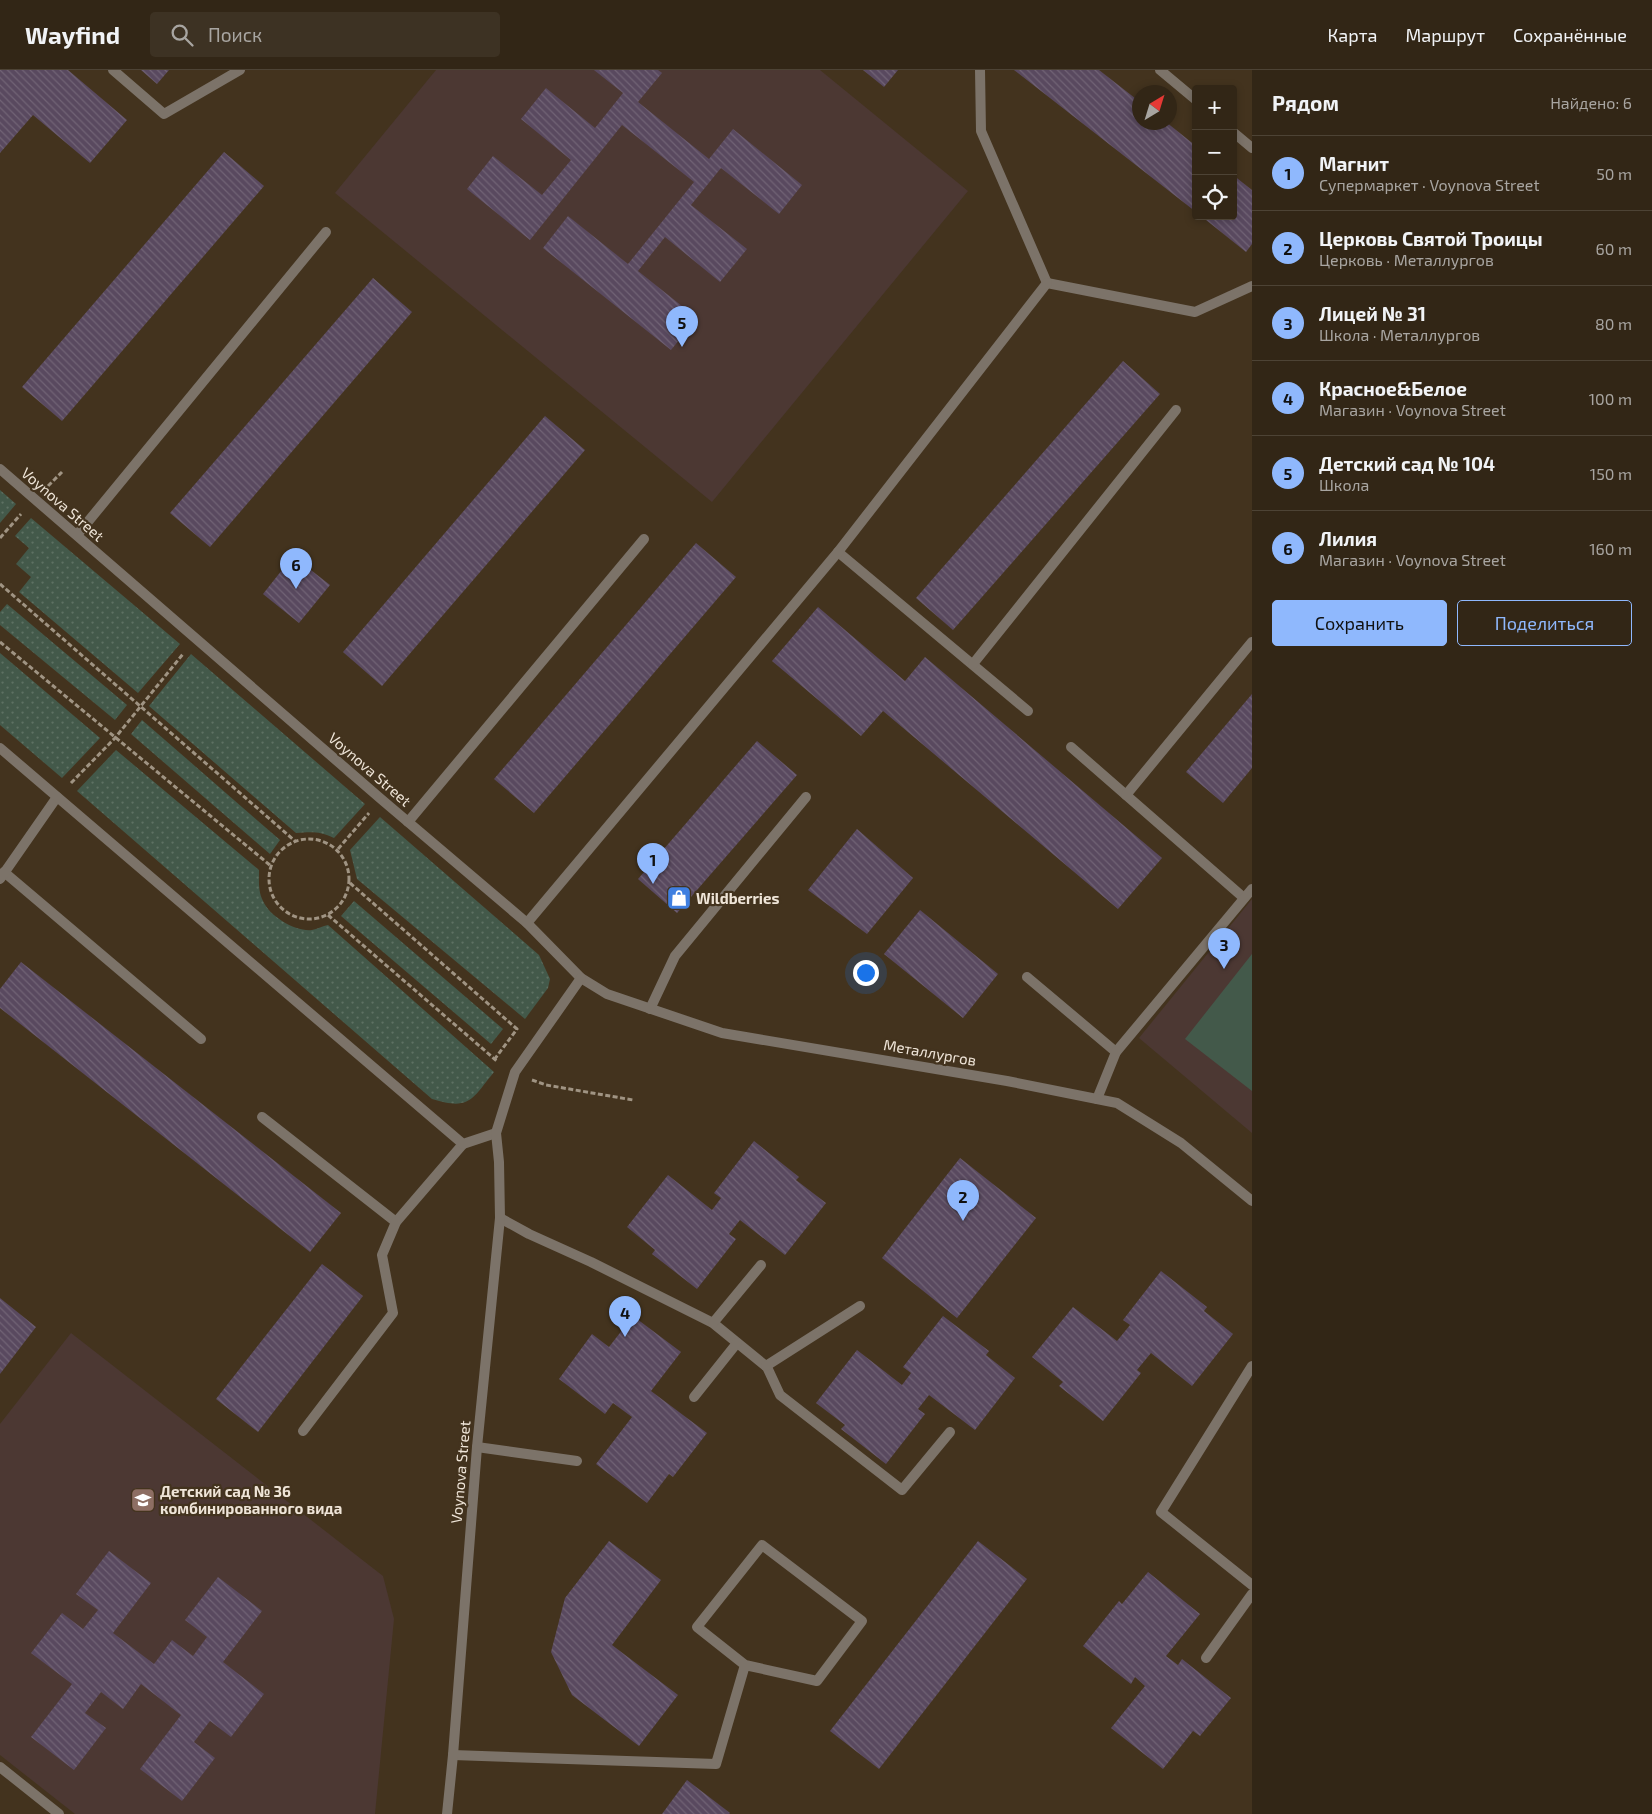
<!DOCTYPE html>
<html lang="ru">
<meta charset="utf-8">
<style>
body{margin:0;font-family:"Exo 2",sans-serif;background:#3d3223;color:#f1f3f6}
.controls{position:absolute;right:15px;top:15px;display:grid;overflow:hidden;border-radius:5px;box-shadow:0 2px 8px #0003}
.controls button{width:45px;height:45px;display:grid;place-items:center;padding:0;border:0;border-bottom:1px solid #4d4335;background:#322616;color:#f1f3f6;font:25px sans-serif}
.compass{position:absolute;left:1132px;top:15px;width:45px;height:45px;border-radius:50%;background:#322616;box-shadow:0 2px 8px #0003;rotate:38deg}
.you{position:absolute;left:865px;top:902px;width:18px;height:18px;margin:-12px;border:4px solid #fff;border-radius:50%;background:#1a73e8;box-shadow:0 0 0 8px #1a73e833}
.badge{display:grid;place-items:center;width:32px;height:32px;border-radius:50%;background:#8fb8fd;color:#111;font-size:16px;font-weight:700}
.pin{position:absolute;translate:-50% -41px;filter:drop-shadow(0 1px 2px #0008)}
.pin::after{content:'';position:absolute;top:26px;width:18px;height:15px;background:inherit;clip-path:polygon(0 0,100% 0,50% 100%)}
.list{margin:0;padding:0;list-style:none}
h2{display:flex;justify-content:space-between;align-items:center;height:65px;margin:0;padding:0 20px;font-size:21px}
h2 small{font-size:16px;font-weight:400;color:#a8a5a1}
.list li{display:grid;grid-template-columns:32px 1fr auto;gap:15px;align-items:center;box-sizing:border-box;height:75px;padding:0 20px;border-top:1px solid #4d4335}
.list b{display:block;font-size:19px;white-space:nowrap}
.list p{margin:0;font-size:16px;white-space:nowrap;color:#a8a5a1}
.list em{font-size:16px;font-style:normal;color:#a8a5a1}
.actions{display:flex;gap:10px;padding:15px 20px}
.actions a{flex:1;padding:11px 0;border:1px solid #8fb8fd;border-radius:5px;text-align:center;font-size:18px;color:#8fb8fd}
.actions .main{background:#8fb8fd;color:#111}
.icon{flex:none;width:28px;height:28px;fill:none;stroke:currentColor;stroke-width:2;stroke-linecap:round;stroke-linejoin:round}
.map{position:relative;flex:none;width:1252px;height:1744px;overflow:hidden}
header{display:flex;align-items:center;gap:30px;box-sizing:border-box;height:70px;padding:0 25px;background:#322616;border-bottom:1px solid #4d4335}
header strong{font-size:24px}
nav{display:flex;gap:28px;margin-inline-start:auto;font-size:18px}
.search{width:350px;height:45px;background:#3d3223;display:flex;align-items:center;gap:12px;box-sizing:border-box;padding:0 18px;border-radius:5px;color:#a8a5a1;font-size:19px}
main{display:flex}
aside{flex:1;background:#322616}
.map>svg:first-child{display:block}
.education{fill:#4c3833}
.grass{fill:url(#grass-dots)}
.pitch{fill:#43594a}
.building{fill:url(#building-back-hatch)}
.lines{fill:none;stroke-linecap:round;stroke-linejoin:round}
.path{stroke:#a09483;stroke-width:3;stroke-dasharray:5 2.5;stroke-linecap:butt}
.lane{stroke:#7c7369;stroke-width:10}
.street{stroke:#7c7369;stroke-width:10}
.labels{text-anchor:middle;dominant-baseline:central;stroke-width:4.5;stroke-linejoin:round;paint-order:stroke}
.street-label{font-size:15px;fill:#efe5d8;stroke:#43331e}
.poi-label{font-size:15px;font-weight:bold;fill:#efe5d8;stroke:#43331e;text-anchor:start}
</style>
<header>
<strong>Wayfind</strong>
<div class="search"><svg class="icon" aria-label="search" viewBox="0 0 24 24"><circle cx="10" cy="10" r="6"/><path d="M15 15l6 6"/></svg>Поиск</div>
<nav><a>Карта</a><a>Маршрут</a><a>Сохранённые</a></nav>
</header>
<main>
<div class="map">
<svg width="1252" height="1744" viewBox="0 0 1252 1744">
<defs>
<pattern id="grass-dots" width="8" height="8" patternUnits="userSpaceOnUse" patternTransform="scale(1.25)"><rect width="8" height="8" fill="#43594a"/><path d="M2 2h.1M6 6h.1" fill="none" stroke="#5e7163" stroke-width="1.8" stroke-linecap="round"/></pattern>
<pattern id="building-back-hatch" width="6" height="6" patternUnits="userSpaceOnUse" patternTransform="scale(1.25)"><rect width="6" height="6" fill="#59495f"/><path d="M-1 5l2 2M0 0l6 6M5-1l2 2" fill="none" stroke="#716375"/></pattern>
</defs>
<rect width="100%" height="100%" fill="#43331e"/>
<g class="education">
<polygon points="436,0 820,0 968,121 712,432 335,123"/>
<polygon points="1252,829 1252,1063 1139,968"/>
<polygon points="71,1263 383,1506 394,1549 375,1744 75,1744 0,1685 0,1354"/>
</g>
<g class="grass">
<polygon points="0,420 16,434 0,453"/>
<polygon points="31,448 180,574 138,623 19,522 31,507 16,494 29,478 15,466"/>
<polygon points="7,534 127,635 115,650 0,555 0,542"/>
<polygon points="0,583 100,668 62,708 0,655"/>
<path d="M191,584L365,734L334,768C320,761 311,762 296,763L149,636Z"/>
<polygon points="142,650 280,770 270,784 131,664"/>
<path d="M116,680L259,800C259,811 258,821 263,831C270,847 296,862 312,860C317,859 323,856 328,855L494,1002C472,1029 470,1041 432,1029L77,721Z"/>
<polygon points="380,747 539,885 550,909 548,918 525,949 357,809 350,780"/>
<polygon points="354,831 503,959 491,974 341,846"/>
</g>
<polygon class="pitch" points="1252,884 1252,1021 1185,969"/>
<g class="building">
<polygon points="0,0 68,0 127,50 90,93 33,45 0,83"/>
<polygon points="141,0 169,0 157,14"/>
<polygon points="594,0 658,0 662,3 638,32 709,89 733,59 802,115 779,144 721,98 691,135 747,179 720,212 665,167 638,201 697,248 671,280 543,178 568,146 628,194 694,112 622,55 530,170 467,119 493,86 542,125 571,90 521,49 546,18 595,58 623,23"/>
<polygon points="863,0 898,0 884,17"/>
<polygon points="1014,0 1099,0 1140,32 1140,52 1166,52 1196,76 1196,142"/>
<polygon points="224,82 264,116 62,351 22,317"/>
<polygon points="1233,105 1252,120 1252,174 1246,182 1201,146 1233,146"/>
<polygon points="373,208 412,242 210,477 170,443"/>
<polygon points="1123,291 1160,324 953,560 916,528"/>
<polygon points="545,346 585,380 382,616 343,582"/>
<polygon points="696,473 736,507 534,743 494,709"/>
<polygon points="293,486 330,515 299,553 263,524"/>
<polygon points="818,537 905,611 925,587 1162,788 1118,839 883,641 861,666 772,591"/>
<polygon points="1252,624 1252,698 1223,733 1186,702"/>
<polygon points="757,671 797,705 677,843 638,809"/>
<polygon points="857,759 913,808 867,864 808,820"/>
<polygon points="920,840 998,904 963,948 884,884"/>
<polygon points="21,892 341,1143 310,1182 0,938 0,919"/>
<polygon points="754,1071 799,1107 796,1110 826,1133 785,1185 740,1150 729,1164 736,1169 697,1219 652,1184 655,1180 627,1157 668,1105 712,1140 721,1128 714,1123"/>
<polygon points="960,1088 1036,1148 957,1248 882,1188"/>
<polygon points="322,1194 363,1226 258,1362 216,1329"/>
<polygon points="1161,1201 1207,1237 1204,1241 1233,1264 1192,1316 1151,1283 1137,1300 1141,1303 1103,1351 1059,1316 1063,1312 1032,1287 1073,1237 1117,1271 1130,1255 1123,1250"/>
<polygon points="0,1228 36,1257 0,1304"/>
<polygon points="633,1246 681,1282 651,1321 707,1363 673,1407 669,1404 647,1433 596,1394 632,1347 613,1333 605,1344 559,1309 592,1264 609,1277"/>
<polygon points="943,1246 989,1281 986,1285 1015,1308 975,1360 929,1325 918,1339 925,1344 886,1394 841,1359 845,1355 816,1333 857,1280 902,1315 911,1303 903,1297"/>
<polygon points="609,1471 661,1510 612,1575 678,1625 639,1676 572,1625 551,1582 565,1528"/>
<polygon points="978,1471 1027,1509 879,1699 830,1661"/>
<polygon points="109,1481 151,1513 113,1563 154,1594 172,1570 193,1586 207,1567 185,1550 218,1507 262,1541 223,1592 264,1624 231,1667 210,1651 194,1672 215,1688 182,1731 140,1699 181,1645 141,1614 123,1639 101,1622 85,1643 106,1658 74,1700 31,1667 72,1614 31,1583 62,1543 83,1559 98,1540 76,1524"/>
<polygon points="1148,1502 1200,1544 1166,1586 1178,1595 1182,1589 1231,1628 1200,1666 1193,1661 1163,1699 1111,1658 1145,1616 1135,1607 1131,1614 1083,1576 1119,1531 1122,1534"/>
<polygon points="687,1710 730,1743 729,1744 662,1744"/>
</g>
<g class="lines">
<g class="path">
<polyline points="48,416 62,402"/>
<polyline points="0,468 21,444"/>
<polyline points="0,514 295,771"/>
<polyline points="0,572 271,796"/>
<polyline points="71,713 115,668 183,584"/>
<circle cx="309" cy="809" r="40"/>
<polyline points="338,779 369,743"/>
<polyline points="350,813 517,959 494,990"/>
<polyline points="328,845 498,992"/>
<polyline points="532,1010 546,1015 633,1030"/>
</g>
<g class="lane">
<polyline points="113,0 164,44 240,0"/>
<polyline points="980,0 981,61 1047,213"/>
<polyline points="1160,0 1196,30"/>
<polyline points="1233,62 1252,78"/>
<polyline points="1047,213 1195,242 1252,216"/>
<polyline points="77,465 326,162"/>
<polyline points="838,482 1028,641"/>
<polyline points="973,594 1176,340"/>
<polyline points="1071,677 1126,725"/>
<polyline points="408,752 644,469"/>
<polyline points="4,802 201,969"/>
<polyline points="0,809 57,727"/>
<polyline points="1244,828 1126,725 1252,572"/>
<polyline points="527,853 838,482 1047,213"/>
<polyline points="1027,907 1116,982"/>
<polyline points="650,939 675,886 806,727"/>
<polyline points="1097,1029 1116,982 1252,819"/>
<polyline points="262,1047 396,1152"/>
<polyline points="500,1148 529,1164 591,1192 713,1253 767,1297 780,1325 902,1420 950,1362"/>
<polyline points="713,1253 761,1195"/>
<polyline points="766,1296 860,1236"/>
<polyline points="1252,1296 1161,1442 1252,1515"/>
<polyline points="694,1327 737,1273"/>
<polyline points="303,1361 393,1243 382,1185 396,1152 463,1074"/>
<polyline points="477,1377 577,1391"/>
<polyline points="1206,1588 1252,1524"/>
<polyline points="453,1685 716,1694 745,1595 817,1611 862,1551 762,1475 697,1557 745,1595"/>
<polyline points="0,1697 59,1744"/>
</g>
<g class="street">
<polyline points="0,399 381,729 527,853 581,908 607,924 722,963 1007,1011 1117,1033 1181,1073 1252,1131"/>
<polyline points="0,678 463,1074 496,1063"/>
<polyline points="447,1744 453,1685 477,1377 500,1148 499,1092 496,1063 515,1002 581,908"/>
</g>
</g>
<defs>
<symbol id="shop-square" viewBox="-11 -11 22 22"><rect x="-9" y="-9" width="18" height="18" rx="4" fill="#3f7fe0" stroke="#43331e"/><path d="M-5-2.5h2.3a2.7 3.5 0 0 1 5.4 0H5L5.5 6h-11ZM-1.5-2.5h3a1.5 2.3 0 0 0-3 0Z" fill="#fff"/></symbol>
<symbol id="school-square" viewBox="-11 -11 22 22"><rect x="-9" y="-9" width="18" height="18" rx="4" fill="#8d6e63" stroke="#43331e"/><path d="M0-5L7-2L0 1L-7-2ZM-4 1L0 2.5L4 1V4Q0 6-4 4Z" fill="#fff"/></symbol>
</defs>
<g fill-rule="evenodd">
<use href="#shop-square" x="665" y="814" width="28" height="28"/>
<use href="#school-square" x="129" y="1416" width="28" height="28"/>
</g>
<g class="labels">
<g class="street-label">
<text transform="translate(63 434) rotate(41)">Voynova Street</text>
<text transform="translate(370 699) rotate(41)">Voynova Street</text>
<text transform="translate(930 982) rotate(10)">Металлургов</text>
<text transform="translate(460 1402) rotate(-85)">Voynova Street</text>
</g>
<g class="poi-label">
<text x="696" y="828">Wildberries</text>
<text x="160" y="1421">Детский сад № 36<tspan x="160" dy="17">комбинированного вида</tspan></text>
</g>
</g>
</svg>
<div class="controls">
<button>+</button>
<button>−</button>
<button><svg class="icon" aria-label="locate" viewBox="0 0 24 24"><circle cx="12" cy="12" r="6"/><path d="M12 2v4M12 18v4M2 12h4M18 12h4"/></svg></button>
</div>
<svg class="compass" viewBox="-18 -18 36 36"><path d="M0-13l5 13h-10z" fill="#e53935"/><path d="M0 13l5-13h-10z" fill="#a8a5a1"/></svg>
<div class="you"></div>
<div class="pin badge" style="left:653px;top:814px">1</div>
<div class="pin badge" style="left:963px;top:1151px">2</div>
<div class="pin badge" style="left:1224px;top:899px">3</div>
<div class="pin badge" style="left:625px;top:1267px">4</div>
<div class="pin badge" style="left:682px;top:277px">5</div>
<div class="pin badge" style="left:296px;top:519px">6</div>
</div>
<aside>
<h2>Рядом<small>Найдено: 6</small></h2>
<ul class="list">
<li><span class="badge">1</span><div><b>Магнит</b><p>Супермаркет · Voynova Street</p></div><em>50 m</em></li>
<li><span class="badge">2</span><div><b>Церковь Святой Троицы</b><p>Церковь · Металлургов</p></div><em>60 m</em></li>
<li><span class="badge">3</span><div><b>Лицей № 31</b><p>Школа · Металлургов</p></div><em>80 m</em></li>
<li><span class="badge">4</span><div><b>Красное&amp;Белое</b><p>Магазин · Voynova Street</p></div><em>100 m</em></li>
<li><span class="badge">5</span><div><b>Детский сад № 104</b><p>Школа</p></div><em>150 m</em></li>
<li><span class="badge">6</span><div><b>Лилия</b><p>Магазин · Voynova Street</p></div><em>160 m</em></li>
</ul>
<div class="actions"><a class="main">Сохранить</a><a>Поделиться</a></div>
</aside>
</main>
